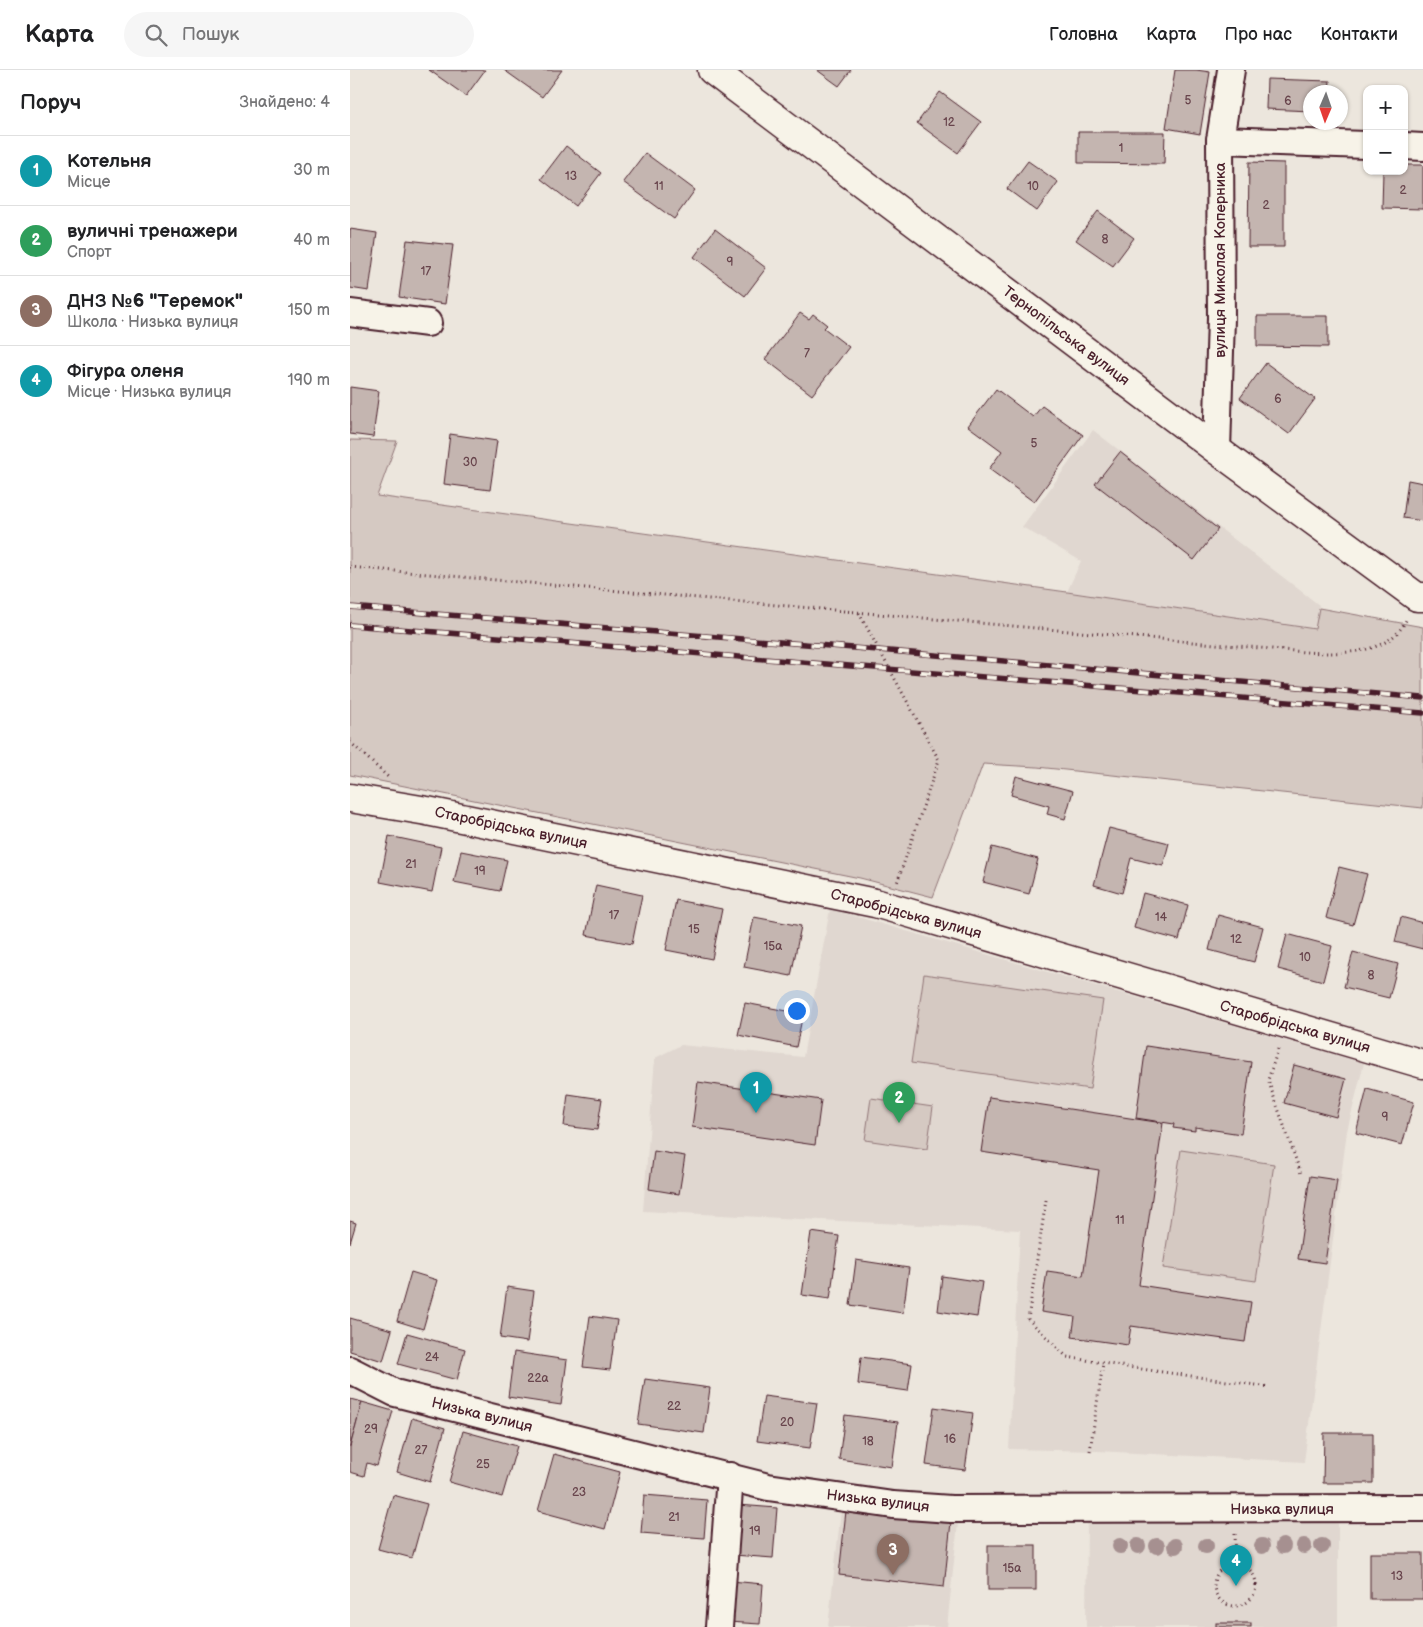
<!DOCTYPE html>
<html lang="uk">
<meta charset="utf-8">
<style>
body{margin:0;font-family:"Balsamiq Sans",sans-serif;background:#f6f6f6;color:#202124}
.controls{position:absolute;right:15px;top:15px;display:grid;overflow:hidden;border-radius:10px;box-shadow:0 1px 4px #0004}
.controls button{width:45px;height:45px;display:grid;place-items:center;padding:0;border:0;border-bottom:1px solid #e0e0e0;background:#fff;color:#202124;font:25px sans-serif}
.compass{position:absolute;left:953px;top:15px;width:45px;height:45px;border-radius:50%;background:#fff;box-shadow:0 1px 4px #0004;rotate:182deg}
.you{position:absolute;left:446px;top:940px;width:18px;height:18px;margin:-12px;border:4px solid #fff;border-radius:50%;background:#1a73e8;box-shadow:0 0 0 8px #1a73e833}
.badge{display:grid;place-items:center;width:32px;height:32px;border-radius:50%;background:#7c3aed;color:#fff;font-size:16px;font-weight:700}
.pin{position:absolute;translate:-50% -41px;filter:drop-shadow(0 1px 2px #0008)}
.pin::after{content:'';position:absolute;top:26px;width:18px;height:15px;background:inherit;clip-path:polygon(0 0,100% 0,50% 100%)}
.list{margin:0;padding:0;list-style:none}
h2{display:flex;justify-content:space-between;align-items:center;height:65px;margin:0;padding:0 20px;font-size:21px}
h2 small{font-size:16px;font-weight:400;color:#757577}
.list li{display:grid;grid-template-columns:32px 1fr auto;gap:15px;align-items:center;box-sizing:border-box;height:70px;padding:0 20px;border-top:1px solid #e0e0e0}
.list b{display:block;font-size:19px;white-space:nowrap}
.list p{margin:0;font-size:16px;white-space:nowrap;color:#757577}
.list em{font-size:16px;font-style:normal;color:#757577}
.icon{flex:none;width:28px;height:28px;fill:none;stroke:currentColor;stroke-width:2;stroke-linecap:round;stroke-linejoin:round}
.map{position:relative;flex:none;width:1073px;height:1557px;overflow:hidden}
header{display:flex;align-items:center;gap:30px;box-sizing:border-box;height:70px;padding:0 25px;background:#fff;border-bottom:1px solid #e0e0e0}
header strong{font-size:24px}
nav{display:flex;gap:28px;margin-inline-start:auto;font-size:18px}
.search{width:350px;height:45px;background:#f6f6f6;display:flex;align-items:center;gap:12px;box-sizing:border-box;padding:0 18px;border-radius:28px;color:#757577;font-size:19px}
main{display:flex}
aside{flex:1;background:#fff}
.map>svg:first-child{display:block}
.built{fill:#e0d7d0}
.green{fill:#d5c9c2;stroke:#907476}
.building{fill:#c4b5b0;stroke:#4a1f2b}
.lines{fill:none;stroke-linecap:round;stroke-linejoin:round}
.street-casing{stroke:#4a1f2b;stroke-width:30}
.secondary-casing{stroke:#4a1f2b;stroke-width:31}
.path{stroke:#4a1f2b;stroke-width:3;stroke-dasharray:1 4;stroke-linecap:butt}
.street{stroke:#f7f3e8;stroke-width:26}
.secondary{stroke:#f7f3e8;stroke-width:28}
.rail-casing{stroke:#4a1f2b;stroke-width:5.5}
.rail{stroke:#f7f3e8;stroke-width:4;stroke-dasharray:11;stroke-linecap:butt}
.tree{fill:#a69090}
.labels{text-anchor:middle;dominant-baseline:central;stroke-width:4.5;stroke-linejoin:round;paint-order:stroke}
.number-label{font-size:12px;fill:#68444c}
.street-label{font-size:15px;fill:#4a1f2b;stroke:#f7f3e8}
</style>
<header>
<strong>Карта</strong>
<div class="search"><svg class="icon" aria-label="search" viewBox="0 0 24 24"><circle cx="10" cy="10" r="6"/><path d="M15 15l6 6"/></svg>Пошук</div>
<nav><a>Головна</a><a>Карта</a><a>Про нас</a><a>Контакти</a></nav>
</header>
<main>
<aside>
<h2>Поруч<small>Знайдено: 4</small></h2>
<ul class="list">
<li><span class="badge" style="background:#0f9aa8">1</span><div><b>Котельня</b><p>Місце</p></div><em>30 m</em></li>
<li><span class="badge" style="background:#2e9e5b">2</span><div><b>вуличні тренажери</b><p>Спорт</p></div><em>40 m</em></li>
<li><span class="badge" style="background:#8d6e63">3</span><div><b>ДНЗ №6 &quot;Теремок&quot;</b><p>Школа · Низька вулиця</p></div><em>150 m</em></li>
<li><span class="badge" style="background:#0f9aa8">4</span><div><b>Фігура оленя</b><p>Місце · Низька вулиця</p></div><em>190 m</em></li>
</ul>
</aside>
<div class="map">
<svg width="1073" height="1557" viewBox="0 0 1073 1557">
<rect width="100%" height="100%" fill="#ece6dd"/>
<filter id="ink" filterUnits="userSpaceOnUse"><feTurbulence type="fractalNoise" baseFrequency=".02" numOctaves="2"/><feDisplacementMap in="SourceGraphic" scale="10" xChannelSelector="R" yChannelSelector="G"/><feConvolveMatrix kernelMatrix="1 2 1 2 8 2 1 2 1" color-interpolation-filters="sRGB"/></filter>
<g filter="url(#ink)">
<g class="built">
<polygon points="743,360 969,535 966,559 717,522 731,491 672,457"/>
<polygon points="480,839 1014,993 997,1061 954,1392 747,1381 659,1379 670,1160 293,1141 305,988 331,975 453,987"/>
<polygon points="491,1440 608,1453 597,1557 478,1557"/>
<polygon points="988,1450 988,1557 736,1557 737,1451"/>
</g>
<g class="green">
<polygon points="0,370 47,371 27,426 717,522 965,559 969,538 1073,557 1073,738 687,697 633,694 583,827 510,808 0,705"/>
<polygon points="574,904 753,930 740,1019 561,993"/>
<polygon points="521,1028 583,1037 577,1079 515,1070"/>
<polygon points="831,1080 924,1094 906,1211 813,1198"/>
</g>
<g class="building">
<polygon points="79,0 135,0 116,26"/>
<polygon points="154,0 212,0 192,27"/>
<polygon points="467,0 501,0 489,16"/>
<polygon points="825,0 846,0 860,2 850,64 816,58"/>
<polygon points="917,9 980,11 979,22 961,22 961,41 916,39"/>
<polygon points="590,22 631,52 608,83 567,53"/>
<polygon points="728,62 815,62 814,94 728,93"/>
<polygon points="216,76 251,103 226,136 191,109"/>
<polygon points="295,83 345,120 324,149 273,112"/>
<polygon points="678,91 708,112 687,141 657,119"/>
<polygon points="899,92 934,93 934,177 898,177"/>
<polygon points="1054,95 1073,95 1073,139 1032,138 1033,101 1054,101"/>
<polygon points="748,141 784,168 763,196 726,170"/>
<polygon points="0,159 27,163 19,221 0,218"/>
<polygon points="365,159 416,198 395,226 344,187"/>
<polygon points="57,170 103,175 95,234 49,227"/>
<polygon points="450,243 459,249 463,244 477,255 474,258 499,277 462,325 415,289"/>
<polygon points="907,246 978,246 978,277 907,276"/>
<polygon points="916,293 965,329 939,364 890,328"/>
<polygon points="0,317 29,321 23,367 0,364"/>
<polygon points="646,319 683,347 692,336 733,365 684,432 639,399 652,381 618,356"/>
<polygon points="100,364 147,371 140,420 94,414"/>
<polygon points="770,382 868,459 844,490 745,414"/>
<polygon points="1058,410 1073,413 1073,451 1053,448"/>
<polygon points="666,706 723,721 715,749 697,744 699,736 661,725"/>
<polygon points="759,758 819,773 813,796 781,788 772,823 744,815"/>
<polygon points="39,766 91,777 82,822 30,812"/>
<polygon points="642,777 688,789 679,824 633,812"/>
<polygon points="111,781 157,790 150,821 104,812"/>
<polygon points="989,797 1017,804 1003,855 976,848"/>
<polygon points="246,815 292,825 282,874 236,865"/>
<polygon points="793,823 838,835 829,870 784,858"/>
<polygon points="326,830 372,839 362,889 316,880"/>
<polygon points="868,845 913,857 904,892 859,880"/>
<polygon points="404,847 451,856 441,906 394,897"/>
<polygon points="1051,847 1073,853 1073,879 1045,872"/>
<polygon points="937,864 982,876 973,911 928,899"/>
<polygon points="1003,882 1048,894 1039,928 994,917"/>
<polygon points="395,933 453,944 446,977 388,965"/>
<polygon points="796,976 901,992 891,1064 845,1057 845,1061 823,1058 824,1054 786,1048"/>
<polygon points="944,995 996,1009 986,1047 934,1033"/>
<polygon points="348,1012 471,1030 465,1075 342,1057"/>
<polygon points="1017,1019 1064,1032 1052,1075 1006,1063"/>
<polygon points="218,1024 252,1029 247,1060 214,1056"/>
<polygon points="639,1027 813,1053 789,1215 901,1232 895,1272 781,1256 778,1275 722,1267 725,1247 691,1242 697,1201 733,1206 749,1100 631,1082"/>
<polygon points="304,1081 335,1086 329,1124 299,1119"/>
<polygon points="960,1106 987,1110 975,1193 948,1189"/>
<polygon points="0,1151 6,1153 0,1173"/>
<polygon points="461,1162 489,1166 480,1229 452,1225"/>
<polygon points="506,1190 559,1198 553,1243 500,1235"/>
<polygon points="61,1202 87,1210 73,1259 47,1251"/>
<polygon points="592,1206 632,1212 627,1247 588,1241"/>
<polygon points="157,1217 184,1221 177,1272 150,1268"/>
<polygon points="240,1246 267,1250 260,1300 233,1297"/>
<polygon points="0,1248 42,1260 33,1291 0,1281"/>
<polygon points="57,1263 115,1279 107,1310 48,1294"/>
<polygon points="164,1282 217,1290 211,1335 158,1327"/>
<polygon points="511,1287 562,1294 558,1321 508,1314"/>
<polygon points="295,1309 360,1318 354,1363 288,1354"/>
<polygon points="414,1326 467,1333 460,1378 407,1371"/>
<polygon points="0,1329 12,1332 0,1377"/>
<polygon points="12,1332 43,1341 27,1396 17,1393 14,1406 0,1402 0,1377"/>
<polygon points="584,1337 623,1343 615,1400 576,1395"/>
<polygon points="495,1345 548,1352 542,1397 489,1389"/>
<polygon points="62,1348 95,1358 80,1412 47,1402"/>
<polygon points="113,1361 167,1376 152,1427 99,1412"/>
<polygon points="974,1363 1023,1363 1023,1413 973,1413"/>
<polygon points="204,1384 270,1402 255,1459 188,1441"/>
<polygon points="43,1425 77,1434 62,1488 28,1479"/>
<polygon points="294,1425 357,1430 354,1468 291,1463"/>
<polygon points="388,1435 427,1438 423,1488 384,1485"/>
<polygon points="496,1441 601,1452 594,1517 489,1505"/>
<rect x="638" y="1475" width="48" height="45"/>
<rect x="1020" y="1483" width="53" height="46"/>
<polygon points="381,1511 413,1514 410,1554 378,1552"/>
<rect x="866" y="1553" width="35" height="4"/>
</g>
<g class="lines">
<defs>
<g id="street">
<polyline points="870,70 1017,75"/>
<polyline points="1054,76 1073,77"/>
<polyline points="0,243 78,253"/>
<polyline points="867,380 871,248 870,70 881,0"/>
<polyline points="0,1300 45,1323 418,1417 543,1435 601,1439 1073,1438"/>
<polyline points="369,1557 380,1406"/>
</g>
<g id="secondary">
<polyline points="362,0 867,380 1067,527 1073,527"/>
<polyline points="0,728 77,741 525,833 1073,994"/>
</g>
</defs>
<use href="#street" class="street-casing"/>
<use href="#secondary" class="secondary-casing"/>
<g class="path">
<path d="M0,497L955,582C989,584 1039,586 1056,550"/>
<polyline points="509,543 589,690 547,813"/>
<polyline points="0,672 38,707"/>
<polyline points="928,979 918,1010 951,1104"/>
<polyline points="696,1130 678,1249 717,1287 777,1297 920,1317"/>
<polyline points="740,1381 753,1293"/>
<polyline points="885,1464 886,1493"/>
<circle cx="885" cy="1515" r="21"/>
</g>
<use href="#street" class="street"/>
<use href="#secondary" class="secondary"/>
<defs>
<g id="rail">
<polyline points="0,537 528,580 1073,628"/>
<polyline points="0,555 1073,643"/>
</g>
</defs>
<use href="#rail" class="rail-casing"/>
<use href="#rail" class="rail"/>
</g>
<g class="tree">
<circle cx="770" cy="1476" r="8"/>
<circle cx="788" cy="1476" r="8"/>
<circle cx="807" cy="1476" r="8"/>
<circle cx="825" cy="1476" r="8"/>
<circle cx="856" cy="1476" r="8"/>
<circle cx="912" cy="1476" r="8"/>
<circle cx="933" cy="1476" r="8"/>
<circle cx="954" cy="1476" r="8"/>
<circle cx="972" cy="1476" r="8"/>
</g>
</g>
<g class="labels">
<g class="number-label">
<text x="838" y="30">5</text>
<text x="938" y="31">6</text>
<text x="599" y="52">12</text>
<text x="771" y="78">1</text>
<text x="221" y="106">13</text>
<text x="309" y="116">11</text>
<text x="683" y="116">10</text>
<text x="1053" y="120">2</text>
<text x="916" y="135">2</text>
<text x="755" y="169">8</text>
<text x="380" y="192">9</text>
<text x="76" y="201">17</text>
<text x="457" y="283">7</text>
<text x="928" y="329">6</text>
<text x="684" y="373">5</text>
<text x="120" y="392">30</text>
<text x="61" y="794">21</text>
<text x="130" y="801">19</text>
<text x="264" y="845">17</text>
<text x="811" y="847">14</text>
<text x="344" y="859">15</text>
<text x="886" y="869">12</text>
<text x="423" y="876">15а</text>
<text x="955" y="887">10</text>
<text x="1021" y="905">8</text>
<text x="1035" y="1047">9</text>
<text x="770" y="1150">11</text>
<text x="82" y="1287">24</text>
<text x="188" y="1308">22а</text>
<text x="324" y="1336">22</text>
<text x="437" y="1352">20</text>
<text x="21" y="1359">29</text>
<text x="600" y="1369">16</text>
<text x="518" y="1371">18</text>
<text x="71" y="1380">27</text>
<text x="133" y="1394">25</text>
<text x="229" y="1422">23</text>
<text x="324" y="1447">21</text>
<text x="405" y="1461">19</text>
<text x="662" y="1498">15а</text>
<text x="1047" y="1506">13</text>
</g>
<g class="street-label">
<text transform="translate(870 190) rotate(-90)">вулиця Миколая Коперника</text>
<text transform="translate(716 266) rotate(37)">Тернопільська вулиця</text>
<text transform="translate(161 758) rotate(12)">Старобрідська вулиця</text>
<text transform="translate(556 844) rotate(15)">Старобрідська вулиця</text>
<text transform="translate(945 957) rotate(16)">Старобрідська вулиця</text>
<text transform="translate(132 1345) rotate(14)">Низька вулиця</text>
<text transform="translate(528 1431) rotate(7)">Низька вулиця</text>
<text x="932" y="1439">Низька вулиця</text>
</g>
</g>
</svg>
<div class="controls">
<button>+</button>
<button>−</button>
</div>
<svg class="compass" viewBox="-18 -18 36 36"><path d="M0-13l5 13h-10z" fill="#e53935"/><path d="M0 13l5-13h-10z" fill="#757577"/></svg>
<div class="you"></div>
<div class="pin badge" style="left:406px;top:1043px;background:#0f9aa8">1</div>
<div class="pin badge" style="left:549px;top:1053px;background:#2e9e5b">2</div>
<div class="pin badge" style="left:543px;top:1505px;background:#8d6e63">3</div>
<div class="pin badge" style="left:886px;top:1516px;background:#0f9aa8">4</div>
</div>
</main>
